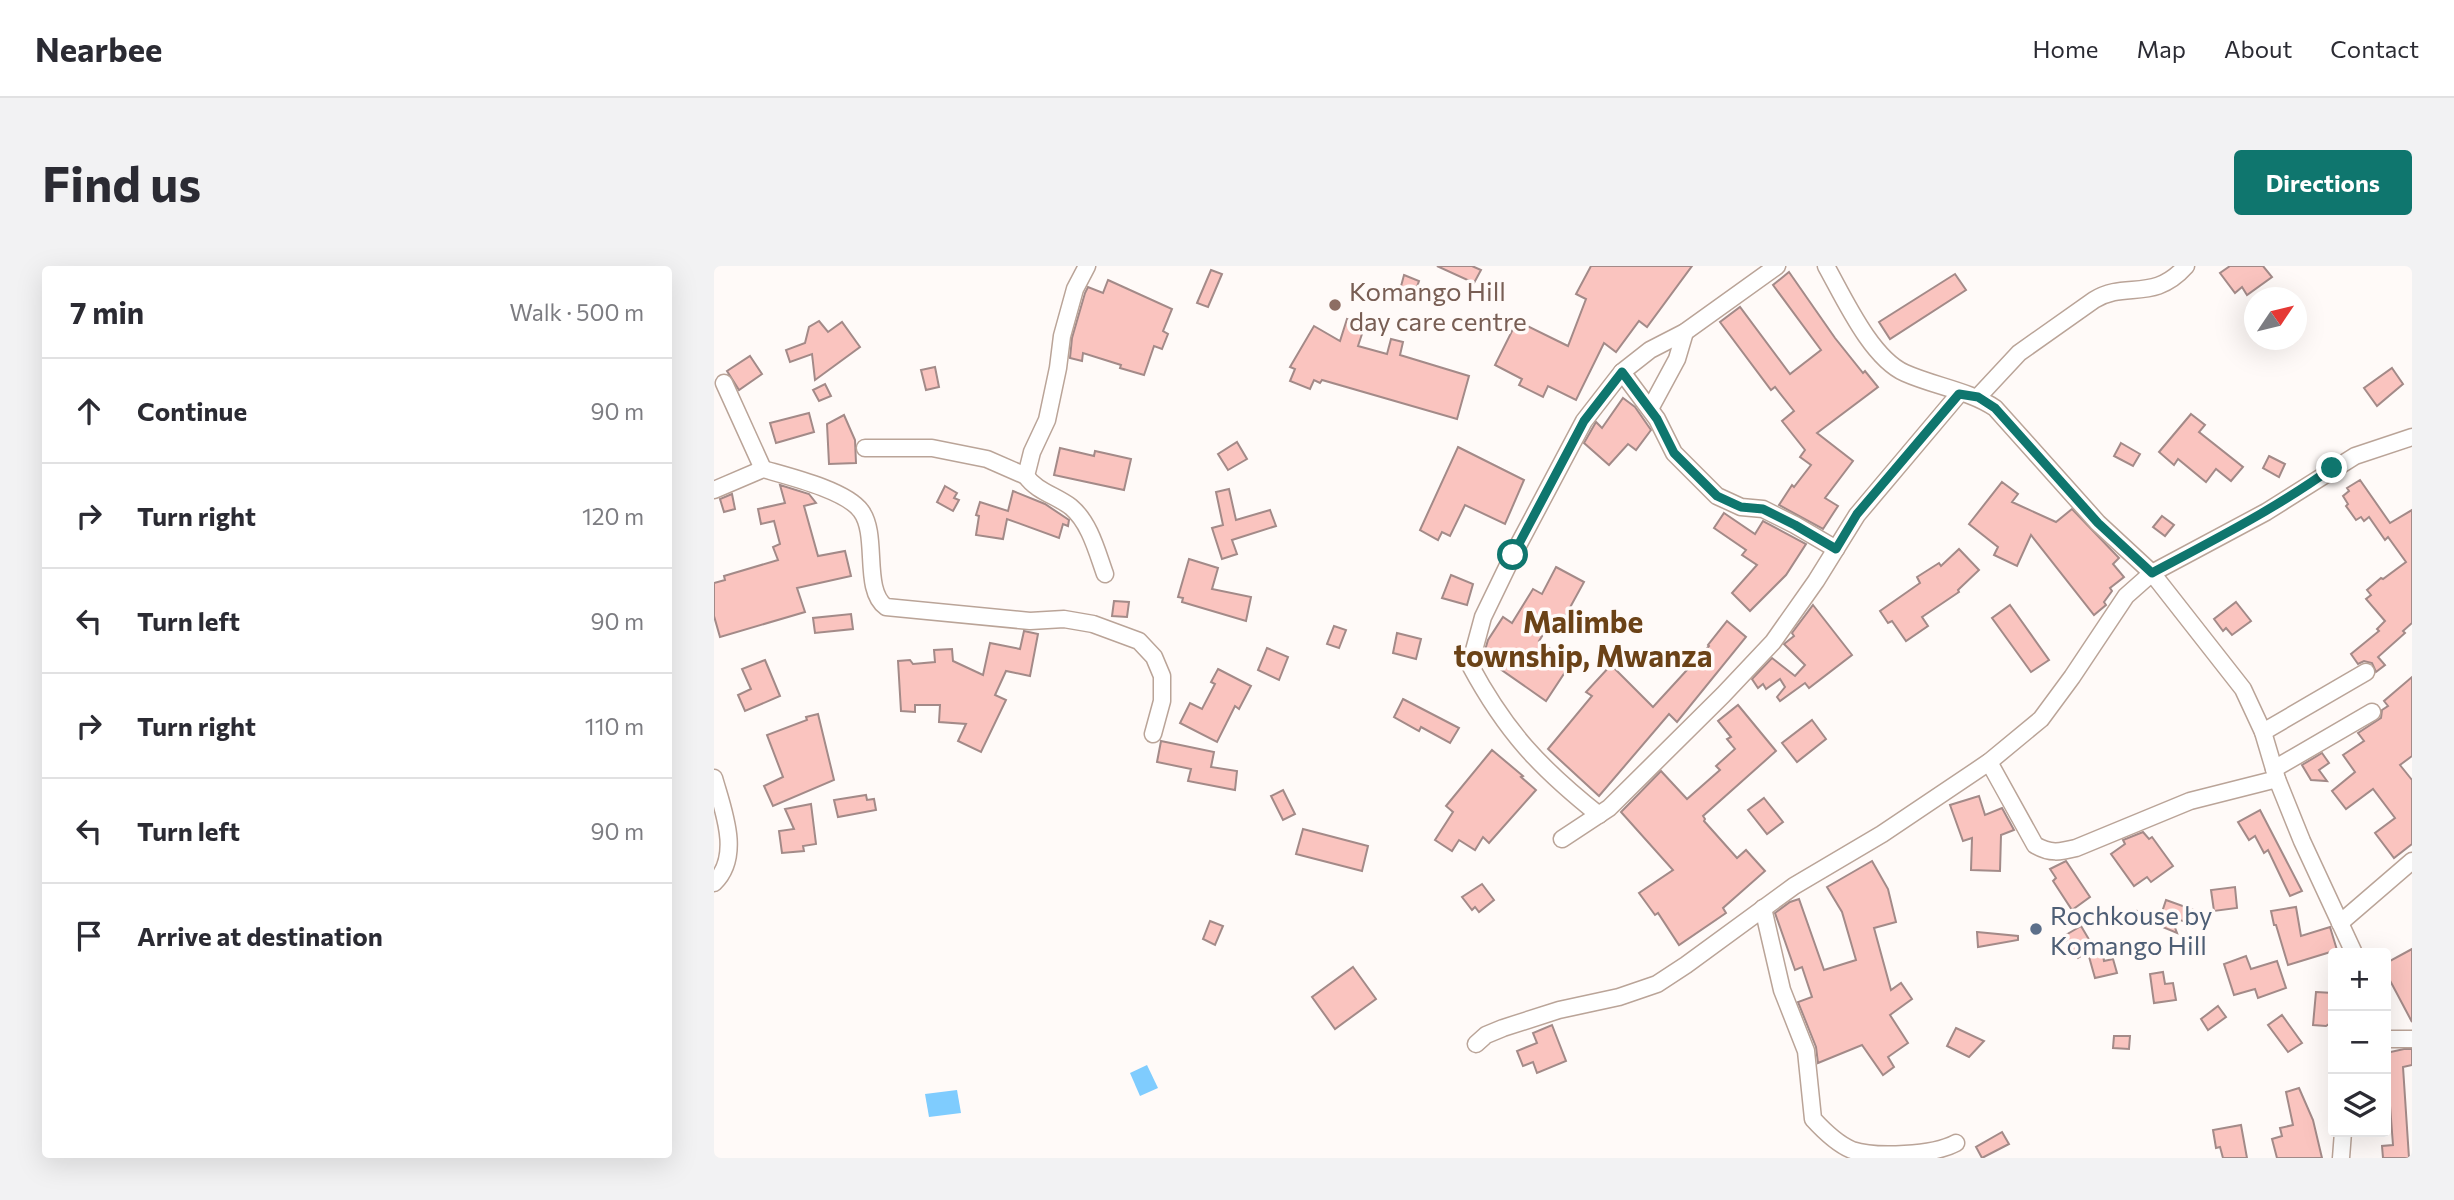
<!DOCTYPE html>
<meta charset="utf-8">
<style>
body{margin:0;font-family:Commissioner,sans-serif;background:#f2f2f3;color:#2b2b33}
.controls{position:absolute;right:21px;bottom:21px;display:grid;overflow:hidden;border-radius:7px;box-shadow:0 7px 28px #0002}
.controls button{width:63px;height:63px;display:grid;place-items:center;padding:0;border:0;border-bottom:2px solid #e1e1e2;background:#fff;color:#2b2b33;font:35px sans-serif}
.compass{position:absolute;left:1530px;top:21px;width:63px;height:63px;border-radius:50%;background:#fff;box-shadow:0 7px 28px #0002;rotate:55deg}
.stop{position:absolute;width:21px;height:21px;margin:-16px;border:5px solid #0f766e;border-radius:50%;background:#fff}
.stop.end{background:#0f766e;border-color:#fff;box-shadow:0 2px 7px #0008}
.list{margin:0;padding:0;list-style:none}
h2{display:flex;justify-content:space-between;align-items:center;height:91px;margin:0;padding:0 28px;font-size:30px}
h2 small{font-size:23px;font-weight:400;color:#7c7c81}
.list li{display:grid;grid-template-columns:46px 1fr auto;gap:21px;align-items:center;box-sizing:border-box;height:105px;padding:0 28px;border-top:2px solid #e1e1e2}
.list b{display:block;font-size:26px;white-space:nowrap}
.list em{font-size:23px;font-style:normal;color:#7c7c81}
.icon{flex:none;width:38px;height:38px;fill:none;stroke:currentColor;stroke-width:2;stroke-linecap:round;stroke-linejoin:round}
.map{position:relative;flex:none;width:1698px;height:892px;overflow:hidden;border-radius:7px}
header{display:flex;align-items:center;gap:42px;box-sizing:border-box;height:98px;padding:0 35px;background:#fff;border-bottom:2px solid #e1e1e2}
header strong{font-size:33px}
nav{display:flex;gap:38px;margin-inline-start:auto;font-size:24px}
.intro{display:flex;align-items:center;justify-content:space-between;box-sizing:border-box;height:168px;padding:0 42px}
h1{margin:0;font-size:49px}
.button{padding:18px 32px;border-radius:7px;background:#0f766e;color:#fff;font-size:24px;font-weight:700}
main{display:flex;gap:42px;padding:0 42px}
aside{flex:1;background:#fff;border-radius:7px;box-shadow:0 7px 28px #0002}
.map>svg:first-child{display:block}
.water{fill:#7fccfe}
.building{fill:#fac4bf;stroke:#a38a88;stroke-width:2}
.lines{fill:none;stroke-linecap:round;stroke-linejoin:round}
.minor-casing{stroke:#baa498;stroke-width:19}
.minor{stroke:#fff;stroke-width:16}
.route{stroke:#0f766e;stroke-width:9}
.education-dot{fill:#8d6e63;stroke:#fffaf8;stroke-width:2.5}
.service-dot{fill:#5c6f8a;stroke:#fffaf8;stroke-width:2.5}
.labels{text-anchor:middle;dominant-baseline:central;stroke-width:7;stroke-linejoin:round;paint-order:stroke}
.education-label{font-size:26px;fill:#785e54;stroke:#fffaf8;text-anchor:start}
.service-label{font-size:26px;fill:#4e5e75;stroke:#fffaf8;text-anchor:start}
.quarter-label{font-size:30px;font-weight:bold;fill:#6b4217;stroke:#fffaf8}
</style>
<header>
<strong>Nearbee</strong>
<nav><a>Home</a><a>Map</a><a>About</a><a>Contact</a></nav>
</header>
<div class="intro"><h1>Find us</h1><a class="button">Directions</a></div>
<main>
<aside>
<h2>7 min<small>Walk · 500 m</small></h2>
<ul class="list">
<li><svg class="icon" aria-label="ahead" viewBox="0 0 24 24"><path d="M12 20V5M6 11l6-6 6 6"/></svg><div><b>Continue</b></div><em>90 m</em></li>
<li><svg class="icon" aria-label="right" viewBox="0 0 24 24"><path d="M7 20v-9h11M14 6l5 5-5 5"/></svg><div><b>Turn right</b></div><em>120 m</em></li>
<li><svg class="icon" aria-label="left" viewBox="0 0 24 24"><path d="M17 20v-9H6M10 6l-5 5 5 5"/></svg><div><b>Turn left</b></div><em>90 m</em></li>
<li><svg class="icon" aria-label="right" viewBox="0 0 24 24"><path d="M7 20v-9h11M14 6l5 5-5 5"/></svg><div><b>Turn right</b></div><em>110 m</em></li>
<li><svg class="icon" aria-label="left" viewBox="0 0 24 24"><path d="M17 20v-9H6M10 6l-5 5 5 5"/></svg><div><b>Turn left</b></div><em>90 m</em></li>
<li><svg class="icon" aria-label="arrive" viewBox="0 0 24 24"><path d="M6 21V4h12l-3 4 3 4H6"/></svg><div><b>Arrive at destination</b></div></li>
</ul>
</aside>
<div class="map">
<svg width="1698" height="892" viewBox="0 0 1698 892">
<rect width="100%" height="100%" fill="#fffaf8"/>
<g class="water">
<polygon points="433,799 444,822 426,830 416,807"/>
<polygon points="243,824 247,847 215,851 211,828"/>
</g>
<g class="building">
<polygon points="723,0 758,0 767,4 760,17"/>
<polygon points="877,0 978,0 933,61 925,55 902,86 890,77 862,134 834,120 829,131 805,119 808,113 781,99 803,55 854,80 872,33 862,28"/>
<polygon points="1516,0 1549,0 1558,11 1533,29 1528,21 1521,27 1506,7"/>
<polygon points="497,4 508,8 494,41 483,37"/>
<polygon points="1075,6 1121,72 1149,107 1151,105 1164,121 1103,167 1139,195 1111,232 1124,240 1109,263 1065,239 1078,219 1080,221 1097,199 1086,191 1091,184 1068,155 1080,145 1061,121 1057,124 1006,56 1026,41 1076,108 1107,84 1059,19"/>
<polygon points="1241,8 1252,24 1176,73 1165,56"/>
<polygon points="690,9 705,15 700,29 686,24"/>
<polygon points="394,14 458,43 449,65 454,68 448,83 440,80 430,109 406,102 407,99 369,87 368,95 356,92 358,72 371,27 374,21 389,27"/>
<polygon points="633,53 651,59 644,80 673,88 677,73 689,76 686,89 755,110 743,153 608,114 606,117 600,114 596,123 576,115 581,103 576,101 600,60 626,75"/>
<polygon points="105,55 114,66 128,56 146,81 101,114 98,88 76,96 72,84 91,77 95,61"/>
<polygon points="36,90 48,108 25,124 13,105"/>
<polygon points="221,101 225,121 212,124 207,104"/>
<polygon points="1678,102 1689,118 1663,140 1650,122"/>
<polygon points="111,118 117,130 105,135 99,124"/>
<polygon points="909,132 921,141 937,164 922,184 914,178 895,199 870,177 882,156 888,162"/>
<polygon points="95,147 100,166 62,177 56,157"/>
<polygon points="1477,148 1491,159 1485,166 1529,201 1517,215 1502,203 1492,216 1464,193 1460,199 1445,186"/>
<polygon points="130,149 141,174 142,197 115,198 113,158"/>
<polygon points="523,176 533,193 514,204 504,188"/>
<polygon points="1407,177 1426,188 1419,200 1400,190"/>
<polygon points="744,181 810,214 791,258 751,239 736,270 728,266 724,274 706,264"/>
<polygon points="346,182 380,190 381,185 417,193 410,224 340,209"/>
<polygon points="1555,190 1571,198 1565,211 1549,202"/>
<polygon points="1646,214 1676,257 1698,244 1698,357 1689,365 1691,367 1664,391 1671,399 1662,406 1658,397 1650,395 1644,398 1637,388 1665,365 1663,363 1671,355 1652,333 1657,329 1653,324 1667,312 1669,313 1692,296 1674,271 1671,274 1655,251 1650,255 1647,251 1642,254 1632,240 1634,238 1629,230 1635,225 1633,222"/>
<polygon points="1288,216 1304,228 1298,236 1342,256 1358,243 1405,292 1399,298 1410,311 1396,322 1398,325 1390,336 1392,339 1380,349 1317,269 1303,300 1280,289 1284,281 1255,258"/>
<polygon points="66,219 95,228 102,237 90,240 104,290 131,285 137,310 83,322 91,346 6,371 0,350 0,317 11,314 10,310 64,294 59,281 66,278 60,255 47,258 44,243 71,237"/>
<polygon points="231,220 243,227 240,232 245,234 239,245 223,236"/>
<polygon points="515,223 522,254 556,244 562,260 518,274 523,288 508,293 498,262 509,259 502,226"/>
<polygon points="299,225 331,238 355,254 354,260 349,258 345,272 293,253 289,273 262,269 265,250 262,249 266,236 294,245"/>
<polygon points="18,228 21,243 10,246 6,233"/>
<polygon points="1010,247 1041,268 1049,255 1092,278 1072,309 1036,345 1018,327 1043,299 1028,289 1032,284 1000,262"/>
<polygon points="1448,250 1460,259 1451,270 1439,261"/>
<polygon points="1245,283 1265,304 1244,324 1245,326 1208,351 1214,360 1192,375 1178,355 1174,357 1166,345 1206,317 1203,311 1225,297 1227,300"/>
<polygon points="475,293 504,302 498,323 537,331 532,355 468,336 469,332 464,331"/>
<polygon points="842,301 870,316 848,356 840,351 825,375 857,397 832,435 769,391 774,374 789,351 798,357 819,323 828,328"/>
<polygon points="737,309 759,318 753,339 728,332"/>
<polygon points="400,335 415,336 413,351 398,350"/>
<polygon points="1522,336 1537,355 1518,369 1512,362 1509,365 1500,353"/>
<polygon points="1099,339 1138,389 1095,422 1091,417 1066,435 1063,431 1071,421 1066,413 1052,423 1049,418 1044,422 1038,413 1058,392 1081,410 1091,399 1070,378 1080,370 1078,367"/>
<polygon points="1296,339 1335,394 1317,406 1278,352"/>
<polygon points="137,348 139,363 101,367 99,352"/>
<polygon points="1013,355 1032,371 963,456 955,448 885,530 834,483 878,430 872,426 897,399 939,441 995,380 994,379"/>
<polygon points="620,360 632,364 625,382 613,378"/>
<polygon points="310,365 324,368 316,410 292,405 281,429 292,434 267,486 244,475 252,458 225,456 226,439 201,439 201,446 187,445 184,395 196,394 199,398 221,396 220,384 238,383 239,395 269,409 276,377 306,383"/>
<polygon points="683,367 707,373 702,393 679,387"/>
<polygon points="553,382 574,391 565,414 544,404"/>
<polygon points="51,394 66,430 31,445 24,429 37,423 28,403"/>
<polygon points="504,403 537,420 525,443 521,440 503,476 466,457 476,437 488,443 501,418 497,416"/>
<polygon points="1698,411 1698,490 1686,499 1698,514 1698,578 1680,592 1661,567 1681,552 1659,523 1632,543 1618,525 1641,506 1629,489 1650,475 1644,467 1667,452 1668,444 1674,440 1670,435"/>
<polygon points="689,433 745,462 736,477 707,461 705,465 680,451"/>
<polygon points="1024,439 1062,485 989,550 991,553 990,555 1023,592 1032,584 1051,605 1009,642 1012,647 965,679 944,647 941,649 925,627 959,604 907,546 947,505 973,533 1006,504 1002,500 1021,483 1013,473 1017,471 1004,455"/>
<polygon points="104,448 120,514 59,540 50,520 69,511 53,469 93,454 92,451"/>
<polygon points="1098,454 1112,473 1083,496 1068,477"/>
<polygon points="447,475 500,486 497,501 523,505 521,524 474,515 477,503 443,496"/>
<polygon points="778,484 809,510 807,511 822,524 775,577 769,571 761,584 745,574 738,585 721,574 739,546 732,540"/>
<polygon points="1608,487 1615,497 1605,504 1613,515 1597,514 1588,499"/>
<polygon points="569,524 581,548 569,554 557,530"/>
<polygon points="152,529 153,534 160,533 162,544 124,551 120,534"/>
<polygon points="1265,530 1271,549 1288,542 1300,564 1287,569 1286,605 1257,604 1258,572 1249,575 1236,539"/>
<polygon points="1050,532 1069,556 1053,568 1034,544"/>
<polygon points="97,538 102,578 89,580 90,585 68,587 65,565 80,563 71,543"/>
<polygon points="1546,544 1588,625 1576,630 1554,584 1550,587 1541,570 1535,574 1524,556"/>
<polygon points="589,563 654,580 648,605 582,588"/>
<polygon points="1429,566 1435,573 1438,571 1459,600 1437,616 1433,611 1420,620 1397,588 1411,578 1409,574"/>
<polygon points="1158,595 1174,623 1182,656 1160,662 1177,724 1187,717 1198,733 1176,749 1194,777 1174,791 1180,801 1169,809 1148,779 1104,797 1102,781 1084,736 1098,731 1088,701 1081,704 1061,647 1076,636 1085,633 1110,704 1142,694 1128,646 1113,621"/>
<polygon points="1352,595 1376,631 1358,644 1339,615 1342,612 1336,603"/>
<polygon points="768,618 780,634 765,646 761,641 758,644 748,631"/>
<polygon points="1521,621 1523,642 1500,645 1497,624"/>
<polygon points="1452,634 1480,644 1475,657 1457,651 1463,667 1422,650 1423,645 1447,649"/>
<polygon points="1582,641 1587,670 1616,661 1623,684 1574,699 1562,659 1560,659 1557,645"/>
<polygon points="496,655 509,660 501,679 489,673"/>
<polygon points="1367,660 1380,682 1364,692 1350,670"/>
<polygon points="1263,666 1304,670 1304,674 1264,681"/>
<polygon points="1698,683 1698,756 1672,707 1672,697"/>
<polygon points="1388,684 1390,695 1399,693 1403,707 1381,712 1374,687"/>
<polygon points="1532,690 1537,703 1563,695 1572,722 1544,732 1541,723 1520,729 1510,698"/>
<polygon points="639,701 662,733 621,763 598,731"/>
<polygon points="1449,706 1451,718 1459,717 1462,734 1440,737 1436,708"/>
<polygon points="1602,726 1619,727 1619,755 1612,760 1599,759"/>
<polygon points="1504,740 1512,751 1494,764 1487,753"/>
<polygon points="1568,749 1588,777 1574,786 1554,759"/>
<polygon points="838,759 852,795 823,807 819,796 809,800 803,785 823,777 819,767"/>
<polygon points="1242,762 1270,775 1255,791 1233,780"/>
<polygon points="1400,770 1416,770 1415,783 1399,782"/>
<polygon points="1690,783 1698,783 1698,799 1689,801 1695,892 1669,892 1668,880 1679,879 1672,787"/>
<polygon points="1585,822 1599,854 1608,892 1563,892 1558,873 1568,870 1566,862 1579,859 1572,826"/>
<polygon points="1527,859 1533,892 1509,892 1506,881 1502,882 1499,864"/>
<polygon points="1288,866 1295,878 1268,892 1262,881"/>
</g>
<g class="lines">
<defs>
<g id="minor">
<path d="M373,0L361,23L348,70L344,102L333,154L318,186L312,210C322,225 343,230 357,241C376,257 383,286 391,308"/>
<path d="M1112,0C1130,32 1157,92 1191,107C1220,120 1256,125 1281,142L1384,257L1438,307L1529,423L1549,466L1563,513L1588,575L1640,687"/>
<polyline points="908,106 943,153 960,187 1003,230 1027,241 1049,243 1081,259 1122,283"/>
<polyline points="10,117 49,203"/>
<path d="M1264,131L1305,87L1380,34C1412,14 1439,37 1472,0"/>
<polyline points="936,143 963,93 971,66"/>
<polyline points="151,182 218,182 273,193 312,210"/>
<path d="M0,224L49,203C73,210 132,224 147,245C165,269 148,324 172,341L316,355L350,353L379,358L425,375L440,391L448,410V435L439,468"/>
<polyline points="1549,466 1652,406"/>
<path d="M1275,496L1321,579C1336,588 1346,586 1362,582L1476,535L1563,513"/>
<polyline points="1560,503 1658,446"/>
<path d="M0,512C9,544 28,590 0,617"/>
<path d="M885,549C826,502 792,466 756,399L769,351L799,289L870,155L908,106L936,84L971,66L1063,0"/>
<polyline points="848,573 895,542 1009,429 1059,376 1102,315 1143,249 1245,128"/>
<path d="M1049,642L1068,724L1092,785L1099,853C1110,865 1123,878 1138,884C1162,892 1220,889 1242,877"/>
<polyline points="1626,657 1698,595"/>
<polyline points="1672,773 1698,773"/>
<polyline points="762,778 772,769 789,762 845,744 905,731 943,718 972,699 1080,620 1168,568 1275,496 1327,453 1358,411 1412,330 1438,307 1552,246 1641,190 1698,171"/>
<polyline points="1627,892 1629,866"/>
</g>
</defs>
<use href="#minor" class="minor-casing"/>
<use href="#minor" class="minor"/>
</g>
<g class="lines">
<path class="route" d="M799,289L870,155L908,106L943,153L960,187L1003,230L1027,241L1049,243L1081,259L1122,283L1143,248L1245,128L1264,131L1281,142L1384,257L1438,307C1500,274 1561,243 1618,202"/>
</g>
<circle class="education-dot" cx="621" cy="39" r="7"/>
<circle class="service-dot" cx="1322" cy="663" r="7"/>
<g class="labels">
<g class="education-label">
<text x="635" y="24">Komango Hill<tspan x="635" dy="30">day care centre</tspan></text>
</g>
<g class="service-label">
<text x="1336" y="648">Rochkouse by<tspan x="1336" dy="30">Komango Hill</tspan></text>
</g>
<g class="quarter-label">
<text x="869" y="354">Malimbe<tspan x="869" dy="34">township, Mwanza</tspan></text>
</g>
</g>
</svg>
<div class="controls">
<button>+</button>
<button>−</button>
<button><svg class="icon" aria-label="layers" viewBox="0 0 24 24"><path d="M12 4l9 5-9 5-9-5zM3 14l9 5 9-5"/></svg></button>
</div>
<svg class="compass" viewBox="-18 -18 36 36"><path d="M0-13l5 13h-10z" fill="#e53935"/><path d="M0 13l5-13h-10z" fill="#7c7c81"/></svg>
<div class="stop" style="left:799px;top:289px"></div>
<div class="stop end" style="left:1618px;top:202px"></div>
</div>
</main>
